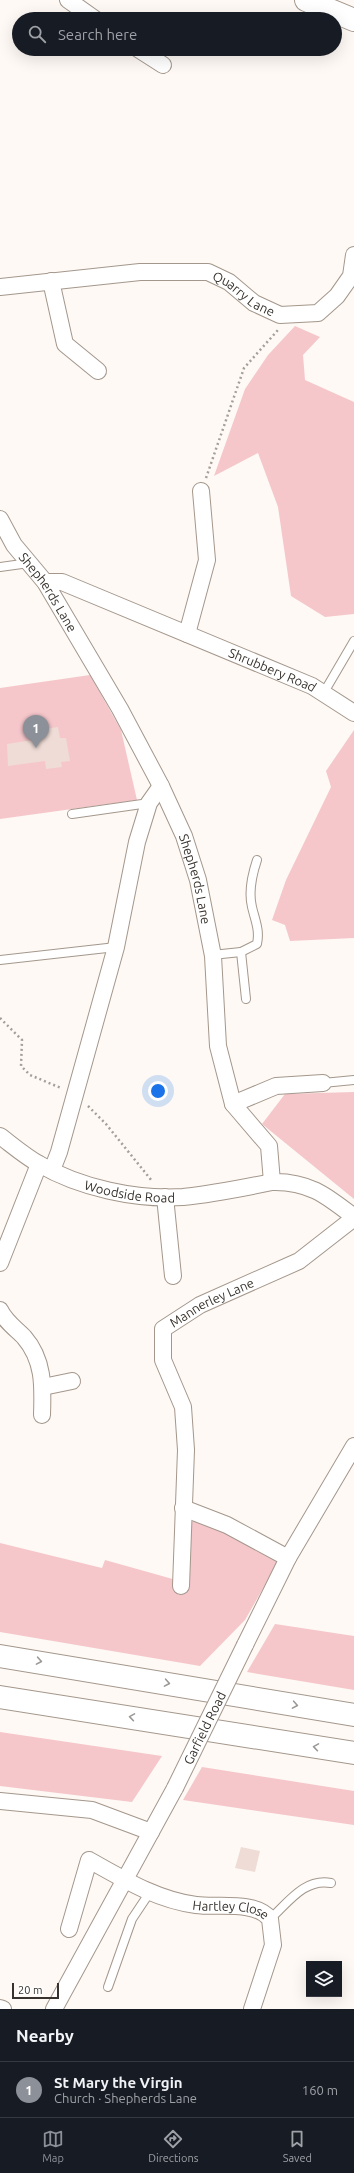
<!DOCTYPE html>
<meta charset="utf-8">
<style>
body{margin:0;font-family:Ubuntu,sans-serif;background:#20242c;color:#f1f3f6}
.controls{position:absolute;right:12px;bottom:12px;display:grid;overflow:hidden;border-radius:0px;box-shadow:0 4px 16px #0002}
.controls button{width:36px;height:36px;display:grid;place-items:center;padding:0;border:0;border-bottom:1px solid #363941;background:#171b24;color:#f1f3f6;font:20px sans-serif}
.scale{position:absolute;left:12px;bottom:10px;width:47px;box-sizing:border-box;padding-left:4px;border:2px solid #37322d;border-top:0;font-size:11px;line-height:14px;white-space:nowrap;color:#37322d;-webkit-text-stroke:3px #fff;paint-order:stroke}
.you{position:absolute;left:158px;top:1091px;width:14px;height:14px;margin:-10px;border:3px solid #fff;border-radius:50%;background:#1a73e8;box-shadow:0 0 0 6px #1a73e833}
.badge{display:grid;place-items:center;width:26px;height:26px;border-radius:50%;background:#8c9099;color:#fff;font-size:13px;font-weight:700}
.pin{position:absolute;translate:-50% -33px;filter:drop-shadow(0 1px 2px #0008)}
.pin::after{content:'';position:absolute;top:21px;width:14px;height:12px;background:inherit;clip-path:polygon(0 0,100% 0,50% 100%)}
.list{margin:0;padding:0;list-style:none}
h2{display:flex;justify-content:space-between;align-items:center;height:52px;margin:0;padding:0 16px;font-size:17px}
h2 small{font-size:13px;font-weight:400;color:#9ea1a6}
.list li{display:grid;grid-template-columns:26px 1fr auto;gap:12px;align-items:center;box-sizing:border-box;height:56px;padding:0 16px;border-top:1px solid #363941}
.list b{display:block;font-size:15px;white-space:nowrap}
.list p{margin:0;font-size:13px;white-space:nowrap;color:#9ea1a6}
.list em{font-size:13px;font-style:normal;color:#9ea1a6}
.icon{flex:none;width:22px;height:22px;fill:none;stroke:currentColor;stroke-width:2;stroke-linecap:round;stroke-linejoin:round}
.map{position:relative;flex:none;width:354px;height:2009px;overflow:hidden}
.search{position:absolute;background:#171b24;box-shadow:0 4px 16px #0002;left:12px;right:12px;top:12px;height:44px;display:flex;align-items:center;gap:10px;box-sizing:border-box;padding:0 14px;border-radius:22px;color:#9ea1a6;font-size:15px}
.sheet{height:108px;background:#171b24}
nav{display:flex;justify-content:space-around;align-items:center;box-sizing:border-box;height:56px;border-top:1px solid #363941;background:#171b24;font-size:11px;color:#9ea1a6}
nav a{display:grid;justify-items:center;gap:2px}
nav .on{color:#8c9099}
.map>svg:first-child{display:block}
.green{fill:#f5c7cb}
.building{fill:#efdcd6}
.lines{fill:none;stroke-linecap:round;stroke-linejoin:round}
.service-casing{stroke:#a4978c;stroke-width:10}
.minor-casing{stroke:#a4978c;stroke-width:18}
.secondary-casing{stroke:#a4978c;stroke-width:24}
.motorway-casing{stroke:#a4978c;stroke-width:24}
.path{stroke:#a49f9a;stroke-width:2.5;stroke-dasharray:2 3;stroke-linecap:butt}
.service{stroke:#fff;stroke-width:8}
.minor{stroke:#fff;stroke-width:16}
.secondary{stroke:#fff;stroke-width:22}
.motorway{stroke:#fff;stroke-width:22}
.minor-bridge-casing{stroke:#a4978c;stroke-width:18;stroke-linecap:butt}
.minor-bridge{stroke:#fff;stroke-width:16}
.oneway{stroke:#9b9896}
.labels{text-anchor:middle;dominant-baseline:central;stroke-width:3.5;stroke-linejoin:round;paint-order:stroke}
.street-label{font-size:13px;fill:#37322d;stroke:#fff}
</style>
<div class="map">
<svg width="354" height="2009" viewBox="0 0 354 2009">
<rect width="100%" height="100%" fill="#fef9f4"/>
<g class="green">
<polygon points="295,326 320,337 303,355 305,380 354,402 354,614 325,617 291,596 278,507 258,453 214,476 245,389 268,355"/>
<polygon points="90,675 121,730 137,800 0,819 0,688"/>
<polygon points="354,730 354,938 290,941 285,925 272,920 286,880 331,787 326,771"/>
<polygon points="354,1092 354,1199 262,1124 285,1094"/>
<polygon points="198,1519 232,1532 278,1562 245,1620 200,1666 0,1632 0,1543 102,1568 105,1560 187,1583 190,1523"/>
<polygon points="275,1624 354,1636 354,1690 247,1672"/>
<polygon points="0,1732 162,1756 132,1802 0,1786"/>
<polygon points="202,1767 354,1791 354,1825 183,1800"/>
</g>
<g class="building">
<polygon points="58,727 60,738 66,738 70,761 61,762 62,767 46,769 45,761 8,766 7,744 39,739 38,730"/>
<polygon points="241,1847 260,1851 255,1872 235,1868"/>
</g>
<g class="lines">
<defs>
<g id="service">
<polyline points="0,567 29,563"/>
<polyline points="323,694 354,641"/>
<polyline points="72,814 149,803"/>
<polyline points="241,952 246,999"/>
<path d="M212,955L241,952L257,944C260,930 255,920 252,907C248,891 252,875 257,860"/>
<polyline points="0,960 116,947"/>
<polyline points="323,1083 354,1080"/>
<path d="M270,1919C288,1903 304,1878 331,1883"/>
<polyline points="108,1987 132,1919 150,1892"/>
</g>
<g id="minor">
<polyline points="68,0 95,19"/>
<polyline points="138,49 163,65"/>
<polyline points="51,281 65,344 98,371"/>
<path id="s1" d="M0,287L140,272H208L229,282L254,303L280,315L318,313L337,296L351,276L354,255"/>
<path id="s2" d="M0,519L14,545L45,582L120,709L161,786L184,836L198,880L213,956L218,1046L233,1104L269,1146L272,1182C309,1181 327,1196 354,1217"/>
<path id="s3" d="M45,582H62L312,686L354,713"/>
<polyline points="187,634 207,560 201,491"/>
<polyline points="233,1104 276,1086 323,1083"/>
<path id="s4" d="M0,1136C12,1145 26,1157 39,1164C80,1188 136,1200 183,1197C213,1194 243,1188 272,1182"/>
<polyline points="52,1170 59,1152 116,947 137,842 149,803 161,786"/>
<polyline points="165,1197 173,1276"/>
<polyline points="0,1263 39,1164"/>
<path d="M0,1310C5,1321 15,1328 24,1337C44,1360 43,1386 42,1415"/>
<polyline points="43,1387 72,1381"/>
<polyline points="183,1508 227,1525 288,1558"/>
<path id="s5" d="M181,1586L186,1450L183,1407L163,1360V1329L200,1305L299,1261L354,1218"/>
<polyline points="245,1645 288,1558 354,1446"/>
<polyline points="0,1801 92,1810 151,1832"/>
<path id="s6" d="M69,1929L89,1860C123,1879 157,1900 196,1905C218,1908 255,1900 270,1919L273,1945L252,2009"/>
<polyline points="0,2008 3,2009"/>
<polyline points="54,2009 175,1788"/>
</g>
<polyline id="secondary" points="306,0 354,20"/>
<g id="motorway">
<polyline points="0,1656 354,1715"/>
<polyline points="0,1697 354,1753"/>
</g>
</defs>
<use href="#service" class="service-casing"/>
<use href="#minor" class="minor-casing"/>
<use href="#secondary" class="secondary-casing"/>
<use href="#motorway" class="motorway-casing"/>
<g class="path">
<polyline points="206,478 244,368 278,330"/>
<polyline points="0,1018 22,1040 21,1066 30,1075 61,1088"/>
<polyline points="88,1106 106,1124 152,1181"/>
</g>
<use href="#service" class="service"/>
<use href="#minor" class="minor"/>
<use href="#secondary" class="secondary"/>
<use href="#motorway" class="motorway"/>
<defs>
<g id="minor-bridge">
<path id="s7" d="M175,1788L245,1645"/>
</g>
</defs>
<use href="#minor-bridge" class="minor-bridge-casing"/>
<use href="#minor-bridge" class="minor-bridge"/>
</g>
<defs><path id="oneway-chevron" d="M-2-3.5L2.5 0L-2 3.5" fill="none" stroke-width="1.6" stroke-linecap="round" stroke-linejoin="round"/></defs>
<g class="oneway">
<use href="#oneway-chevron" transform="translate(39 1661) rotate(10)"/>
<use href="#oneway-chevron" transform="translate(167 1683) rotate(10)"/>
<use href="#oneway-chevron" transform="translate(295 1705) rotate(10)"/>
<use href="#oneway-chevron" transform="translate(132 1717) rotate(-171)"/>
<use href="#oneway-chevron" transform="translate(316 1747) rotate(-171)"/>
</g>
<g class="labels">
<g class="street-label">
<text stroke="none"><textPath href="#s1" startOffset="251">Quarry Lane</textPath></text>
<text stroke="none"><textPath href="#s2" startOffset="88">Shepherds Lane</textPath></text>
<text stroke="none"><textPath href="#s3" startOffset="245">Shrubbery Road</textPath></text>
<text stroke="none"><textPath href="#s2" startOffset="412">Shepherds Lane</textPath></text>
<text stroke="none"><textPath href="#s4" startOffset="144">Woodside Road</textPath></text>
<text stroke="none"><textPath href="#s5" startOffset="317">Mannerley Lane</textPath></text>
<text stroke="none"><textPath href="#s7" startOffset="67">Garfield Road</textPath></text>
<text stroke="none"><textPath href="#s6" startOffset="224">Hartley Close</textPath></text>
</g>
</g>
</svg>
<div class="controls">
<button><svg class="icon" aria-label="layers" viewBox="0 0 24 24"><path d="M12 4l9 5-9 5-9-5zM3 14l9 5 9-5"/></svg></button>
</div>
<div class="scale">20 m</div>
<div class="you"></div>
<div class="pin badge" style="left:36px;top:748px">1</div>
<div class="search"><svg class="icon" aria-label="search" viewBox="0 0 24 24"><circle cx="10" cy="10" r="6"/><path d="M15 15l6 6"/></svg>Search here</div>
</div>
<section class="sheet">
<h2>Nearby<small></small></h2>
<ul class="list">
<li><span class="badge">1</span><div><b>St Mary the Virgin</b><p>Church · Shepherds Lane</p></div><em>160 m</em></li>
</ul>
</section>
<nav>
<a class="on"><svg class="icon" aria-label="map" viewBox="0 0 24 24"><path d="M3 6l6-2 6 2 6-2v14l-6 2-6-2-6 2zM9 4v14M15 6v14"/></svg>Map</a>
<a><svg class="icon" aria-label="directions" viewBox="0 0 24 24"><path d="M12 3l9 9-9 9-9-9zM9 14v-3h6M13 9l2 2-2 2"/></svg>Directions</a>
<a><svg class="icon" aria-label="saved" viewBox="0 0 24 24"><path d="M7 4h10v16l-5-4-5 4z"/></svg>Saved</a>
</nav>
